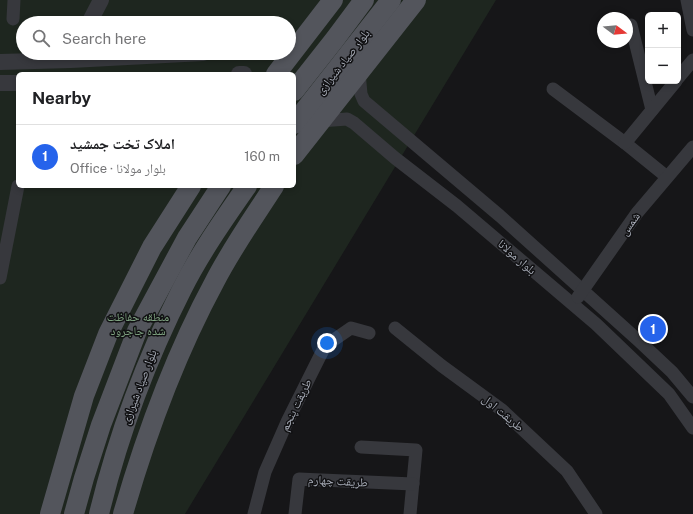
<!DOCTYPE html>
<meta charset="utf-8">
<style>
body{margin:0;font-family:"Public Sans","Noto Naskh Arabic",sans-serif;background:#f2f2f2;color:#202124}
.controls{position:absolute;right:12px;top:12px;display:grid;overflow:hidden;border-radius:6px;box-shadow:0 2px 6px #0003}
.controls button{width:36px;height:36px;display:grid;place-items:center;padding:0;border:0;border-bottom:1px solid #e0e0e0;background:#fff;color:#202124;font:20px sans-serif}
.compass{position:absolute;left:597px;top:12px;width:36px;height:36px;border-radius:50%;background:#fff;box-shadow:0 2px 6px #0003;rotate:106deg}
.you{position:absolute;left:327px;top:343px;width:14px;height:14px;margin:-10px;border:3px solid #fff;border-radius:50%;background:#1a73e8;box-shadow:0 0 0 6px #1a73e833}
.badge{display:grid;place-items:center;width:26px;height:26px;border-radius:50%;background:#2563eb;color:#fff;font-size:13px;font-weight:700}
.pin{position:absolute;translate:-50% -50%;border:2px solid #fff;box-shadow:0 1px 4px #0006}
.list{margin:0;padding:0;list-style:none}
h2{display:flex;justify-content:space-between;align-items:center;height:52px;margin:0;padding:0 16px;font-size:17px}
h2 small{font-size:13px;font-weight:400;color:#757577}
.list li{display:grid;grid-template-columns:26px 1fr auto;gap:12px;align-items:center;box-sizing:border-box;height:64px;padding:0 16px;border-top:1px solid #e0e0e0}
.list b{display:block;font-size:15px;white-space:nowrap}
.list p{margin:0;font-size:13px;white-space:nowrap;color:#757577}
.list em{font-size:13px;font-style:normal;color:#757577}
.icon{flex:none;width:22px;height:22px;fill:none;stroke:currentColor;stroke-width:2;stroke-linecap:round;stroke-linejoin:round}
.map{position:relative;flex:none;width:693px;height:514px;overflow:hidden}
.search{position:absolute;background:#fff;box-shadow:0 2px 6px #0003;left:16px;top:16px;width:280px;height:44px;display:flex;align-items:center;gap:10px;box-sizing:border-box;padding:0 14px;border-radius:22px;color:#757577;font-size:15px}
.panel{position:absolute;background:#fff;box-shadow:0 2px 6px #0003;left:16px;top:72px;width:280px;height:116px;border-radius:6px}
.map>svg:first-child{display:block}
.green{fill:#1e261f;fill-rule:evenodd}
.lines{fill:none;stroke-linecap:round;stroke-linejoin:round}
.minor{stroke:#37383d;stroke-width:13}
.tertiary{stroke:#37383d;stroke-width:16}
.primary{stroke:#53555c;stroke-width:20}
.labels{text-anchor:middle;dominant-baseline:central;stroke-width:3;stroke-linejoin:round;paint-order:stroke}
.street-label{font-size:12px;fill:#a8adb8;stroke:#111113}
.park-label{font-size:12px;fill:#7fa381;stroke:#111113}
</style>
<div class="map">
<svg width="693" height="514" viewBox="0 0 693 514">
<rect width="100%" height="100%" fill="#161618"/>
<path class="green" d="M0,0H496L185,514H0ZM23,23H289V53H23ZM18,74H294V186H18Z"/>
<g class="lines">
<g class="minor">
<polyline points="687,0 693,30"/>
<polyline points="13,19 14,0"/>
<polyline points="631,25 652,110"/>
<polyline points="359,72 361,94 364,101 500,216 639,341 672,372 693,397"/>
<polyline points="678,78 693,60"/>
<polyline points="553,89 625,143 667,177"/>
<polyline points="320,121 347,119 354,123 395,158 457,206 596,324 669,394 693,428"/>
<polyline points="625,143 676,81"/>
<polyline points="0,278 18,186"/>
<polyline points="578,297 637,213 693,147"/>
<polyline points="395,328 442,366 502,410 567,471 596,514"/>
<polyline points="361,447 416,450 410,514"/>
<polyline points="254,514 265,472 287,422 325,346 351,328 369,333"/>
<polyline points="295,514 299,479 413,484"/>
</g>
<g class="tertiary">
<polyline points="89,23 101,0"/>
<polyline points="0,62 71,60 203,53"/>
<polyline points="239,74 244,74"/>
<polyline points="0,83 18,83"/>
</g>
<g class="primary">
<polyline points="276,74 333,0"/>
<polyline points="294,91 335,39 364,0"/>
<polyline points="294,124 391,0"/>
<polyline points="294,155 416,0"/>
<polyline points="50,514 84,396 108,334 152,247 191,186"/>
<polyline points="74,514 84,478 101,425 137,331 187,238 221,186"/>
<path d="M99,514C118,436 146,360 182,289C200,253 224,219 247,186"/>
<path d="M123,514C146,434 175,355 215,281C232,248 254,217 274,186"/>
</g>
</g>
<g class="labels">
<g class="street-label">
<text transform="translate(343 62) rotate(-52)">بلوار صیاد شیرازی</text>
<text transform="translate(630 224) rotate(-55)">شمس</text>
<text transform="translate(517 257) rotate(41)">بلوار مولانا</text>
<text transform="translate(139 387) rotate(-69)">بلوار صیاد شیرازی</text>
<text transform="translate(296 405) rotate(-64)">طریقت پنجم</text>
<text transform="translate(503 413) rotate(40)">طریقت اول</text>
<text transform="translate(338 481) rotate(3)">طریقت چهارم</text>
</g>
<g class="park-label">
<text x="138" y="317">منطقه حفاظت<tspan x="138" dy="14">شده جاجرود</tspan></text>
</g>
</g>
</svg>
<div class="controls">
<button>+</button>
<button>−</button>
</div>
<svg class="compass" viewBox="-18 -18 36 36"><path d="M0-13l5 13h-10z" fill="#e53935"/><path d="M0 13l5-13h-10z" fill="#757577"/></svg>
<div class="you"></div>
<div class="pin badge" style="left:653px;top:329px">1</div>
<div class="search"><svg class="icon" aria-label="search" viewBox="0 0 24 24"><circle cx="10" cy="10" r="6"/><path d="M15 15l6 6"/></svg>Search here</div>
<section class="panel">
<h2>Nearby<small></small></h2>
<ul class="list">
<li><span class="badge">1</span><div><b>املاک تخت جمشید</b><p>Office · بلوار مولانا</p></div><em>160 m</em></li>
</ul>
</section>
</div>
